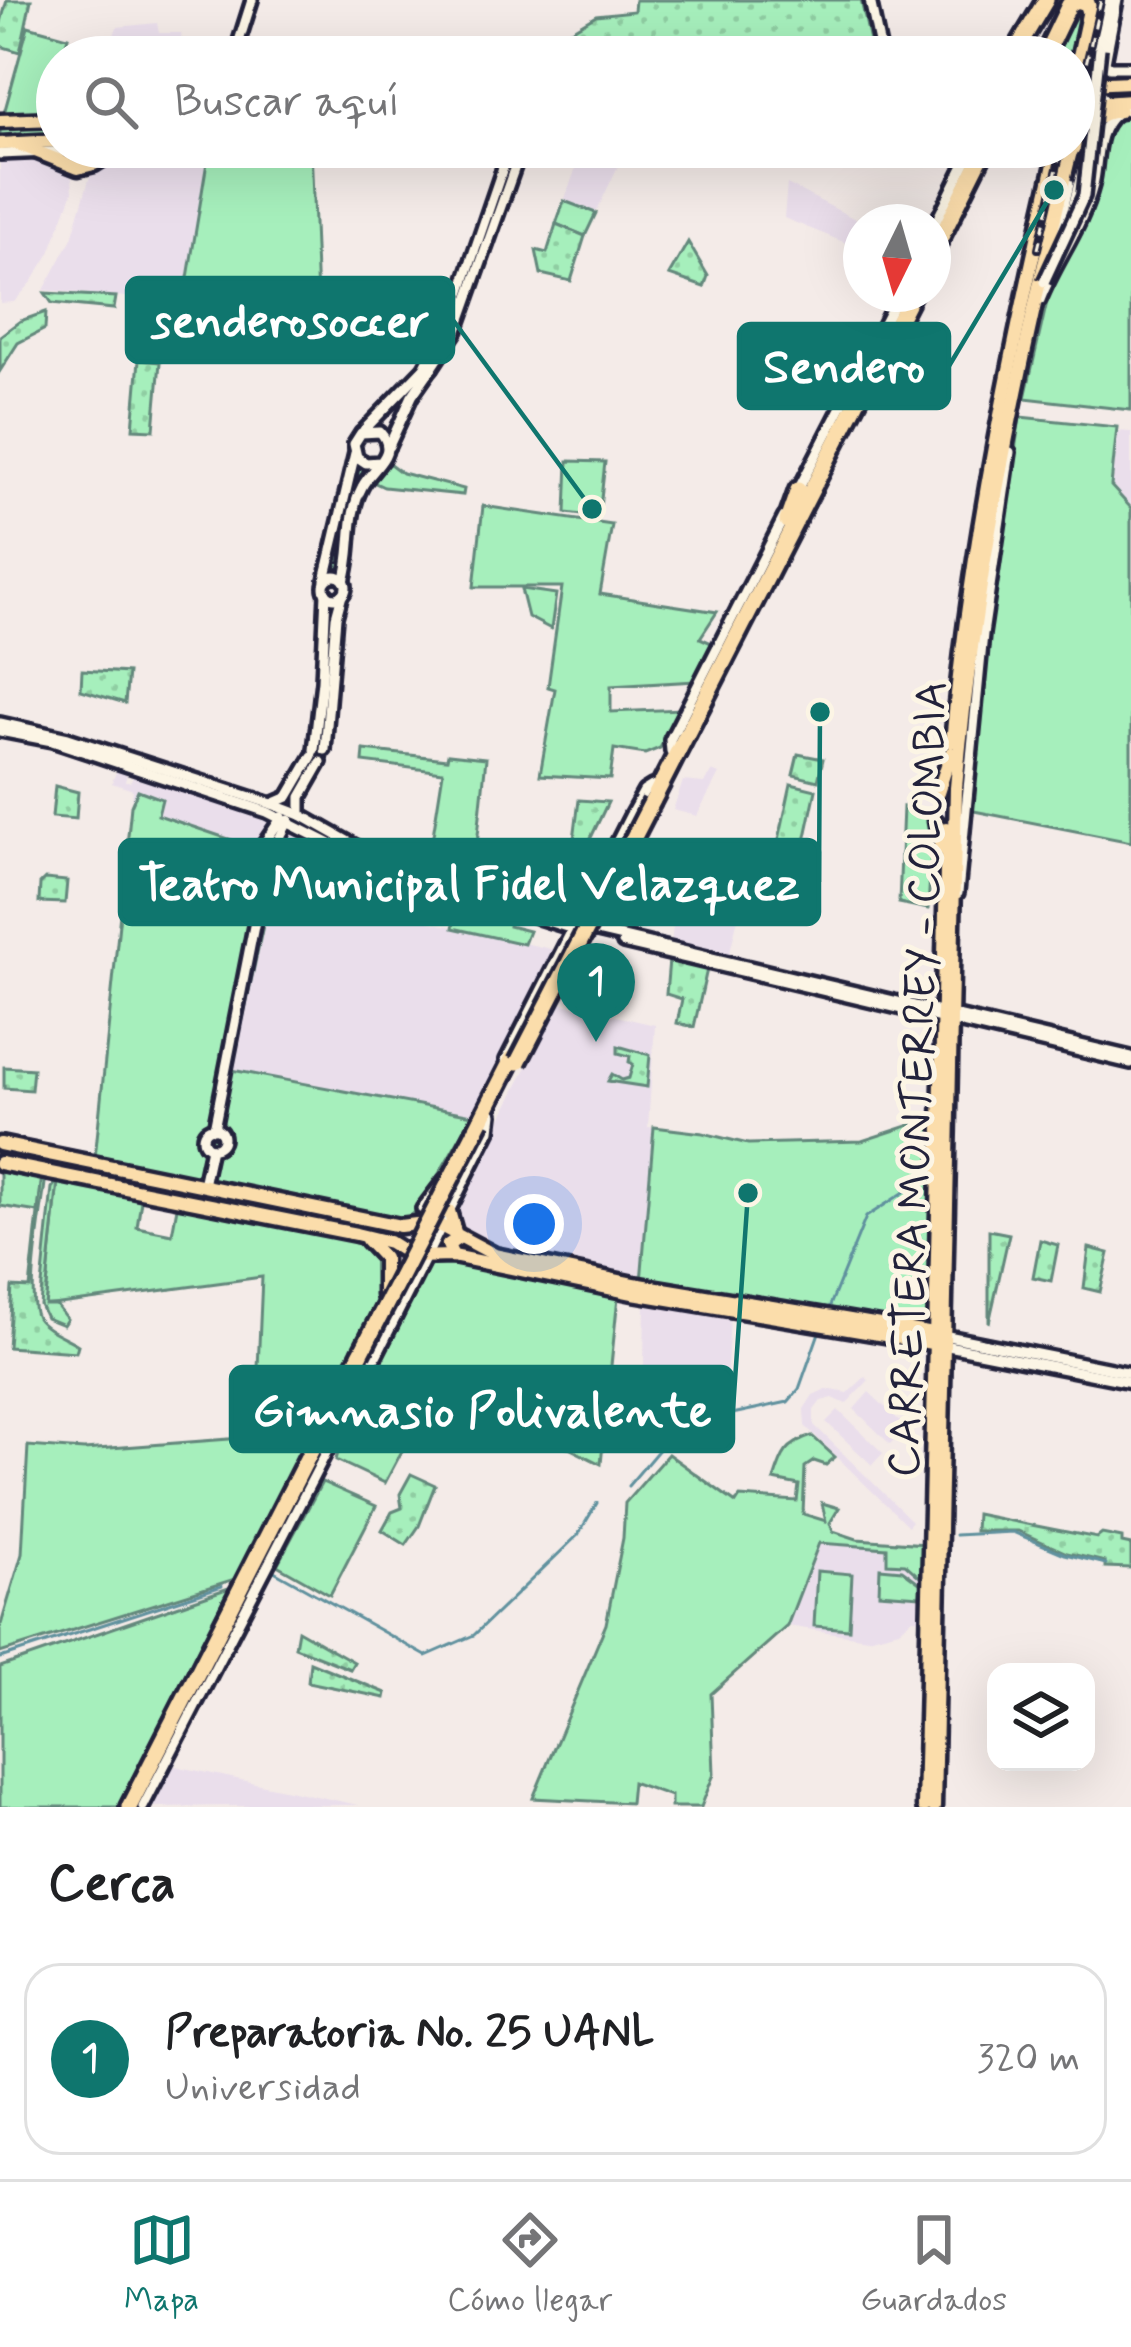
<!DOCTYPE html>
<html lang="es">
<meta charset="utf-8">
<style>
body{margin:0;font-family:Mynerve,sans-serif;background:#f6f6f6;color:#202124}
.controls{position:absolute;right:36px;bottom:36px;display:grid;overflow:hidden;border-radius:24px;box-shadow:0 12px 48px #0002}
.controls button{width:108px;height:108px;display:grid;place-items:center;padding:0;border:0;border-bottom:3px solid #e0e0e0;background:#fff;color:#202124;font:60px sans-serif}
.compass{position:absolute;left:843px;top:204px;width:108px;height:108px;border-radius:50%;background:#fff;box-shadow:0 12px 48px #0002;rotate:185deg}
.you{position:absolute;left:534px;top:1224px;width:42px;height:42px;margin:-30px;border:9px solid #fff;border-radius:50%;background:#1a73e8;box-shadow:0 0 0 18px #1a73e833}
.badge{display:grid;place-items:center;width:78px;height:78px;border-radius:50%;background:#0f766e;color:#fff;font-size:39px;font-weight:700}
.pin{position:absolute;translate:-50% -99px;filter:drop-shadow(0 3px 6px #0008)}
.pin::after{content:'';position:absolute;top:63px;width:42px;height:36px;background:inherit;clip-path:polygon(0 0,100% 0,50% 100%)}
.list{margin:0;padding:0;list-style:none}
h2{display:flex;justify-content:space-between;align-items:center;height:156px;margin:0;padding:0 48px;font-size:51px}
h2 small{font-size:39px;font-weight:400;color:#757577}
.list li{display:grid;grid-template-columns:78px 1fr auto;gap:36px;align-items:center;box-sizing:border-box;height:192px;margin:0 24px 24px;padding:0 24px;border:3px solid #e0e0e0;border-radius:36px}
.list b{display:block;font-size:45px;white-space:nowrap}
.list p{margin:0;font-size:39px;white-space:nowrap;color:#757577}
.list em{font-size:39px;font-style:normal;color:#757577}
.icon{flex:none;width:66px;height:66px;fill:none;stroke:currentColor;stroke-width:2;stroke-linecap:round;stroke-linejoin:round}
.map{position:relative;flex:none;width:1131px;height:1807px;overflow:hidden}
.search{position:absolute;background:#fff;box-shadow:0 12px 48px #0002;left:36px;right:36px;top:36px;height:132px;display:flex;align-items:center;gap:30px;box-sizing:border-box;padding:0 42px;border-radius:66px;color:#757577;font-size:45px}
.sheet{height:372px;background:#fff}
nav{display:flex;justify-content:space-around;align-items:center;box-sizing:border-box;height:168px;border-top:3px solid #e0e0e0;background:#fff;font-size:33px;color:#757577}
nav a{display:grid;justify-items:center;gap:6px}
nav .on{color:#0f766e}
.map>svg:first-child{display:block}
.built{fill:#eadeeb}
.grass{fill:#a6efbc;stroke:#64887c;stroke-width:3}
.park{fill:url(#park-dots);stroke:#64887c;stroke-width:3}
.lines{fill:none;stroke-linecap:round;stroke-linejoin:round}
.stream{stroke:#60919e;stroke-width:3}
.secondary-casing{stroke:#22223b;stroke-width:18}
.primary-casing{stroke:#22223b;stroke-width:21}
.highway-casing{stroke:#22223b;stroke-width:24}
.secondary{stroke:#fcf5e5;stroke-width:9}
.primary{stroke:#fbddab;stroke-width:12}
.highway{stroke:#fbddab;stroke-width:15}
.rail-casing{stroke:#22223b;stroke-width:8}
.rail{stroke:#fcf5e5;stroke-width:3;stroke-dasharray:9;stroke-linecap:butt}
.secondary-bridge-casing{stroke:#22223b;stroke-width:18;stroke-linecap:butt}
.highway-bridge-casing{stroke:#22223b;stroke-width:24;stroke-linecap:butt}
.secondary-bridge{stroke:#fcf5e5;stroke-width:9}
.highway-bridge{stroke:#fbddab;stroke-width:15}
.labels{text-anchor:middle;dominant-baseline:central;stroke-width:10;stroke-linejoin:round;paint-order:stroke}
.street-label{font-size:45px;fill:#22223b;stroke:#fcf5e5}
.leader{fill:none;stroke:#0f766e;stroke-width:4.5}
.callout-dot{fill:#0f766e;stroke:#fcf5e5;stroke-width:4.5}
.callout{fill:#0f766e;stroke:#0f766e;stroke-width:4.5}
.callout-label{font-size:48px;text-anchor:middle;font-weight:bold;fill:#fff}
</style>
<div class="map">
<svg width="1131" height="1807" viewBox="0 0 1131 1807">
<defs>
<pattern id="park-dots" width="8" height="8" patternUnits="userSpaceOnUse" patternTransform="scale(3)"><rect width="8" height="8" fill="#a6efbc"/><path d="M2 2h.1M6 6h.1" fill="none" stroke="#8fcda2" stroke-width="1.8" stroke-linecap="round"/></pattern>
</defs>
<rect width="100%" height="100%" fill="#f4ebe8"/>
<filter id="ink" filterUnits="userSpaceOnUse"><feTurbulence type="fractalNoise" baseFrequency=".00833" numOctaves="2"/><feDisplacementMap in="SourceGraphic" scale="24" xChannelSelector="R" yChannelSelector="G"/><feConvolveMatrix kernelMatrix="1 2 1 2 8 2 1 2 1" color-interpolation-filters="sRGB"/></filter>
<g filter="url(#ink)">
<g class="built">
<polygon points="157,23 159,33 181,33 182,44 191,43 192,49 201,48 202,53 216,52 216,57 106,57 117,27"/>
<polygon points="540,147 627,147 585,236 556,224 579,159"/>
<polygon points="200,150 209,153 184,302 44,290 72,238 90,176 99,165 116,155"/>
<polygon points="38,155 62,162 72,179 73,191 50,253 32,282 14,302 0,303 0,157"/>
<polygon points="787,184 857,220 846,243 784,218"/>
<polygon points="1117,431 1131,432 1131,508 1111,487"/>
<polygon points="117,769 127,773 125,782 130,782 135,774 278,819 255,848 131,806 133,790 112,783"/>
<polygon points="712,771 719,774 697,816 673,810 683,781 704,783"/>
<polygon points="297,830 370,872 369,879 387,887 389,901 430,910 430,922 555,950 473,1115 232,1070 279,850 291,831"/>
<polygon points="677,887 742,901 728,960 671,945"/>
<polygon points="559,1003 655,1025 648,1127 703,1133 748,1144 862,1141 932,1118 926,1323 632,1279 505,1253 484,1245 455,1226 452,1215"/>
<polygon points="645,1303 730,1317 725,1401 638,1395 644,1364"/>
<polygon points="865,1377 869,1380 846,1404 833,1398 821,1401 814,1410 814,1425 912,1521 908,1526 805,1426 804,1409 813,1395 826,1389 848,1393"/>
<polygon points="869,1392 906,1427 890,1444 854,1409"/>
<polygon points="838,1410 883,1453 872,1465 826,1422"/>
<polygon points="819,1543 925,1550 923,1619 913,1618 899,1630 868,1638 787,1626"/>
<polygon points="171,1765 358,1805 149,1807"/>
</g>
<g class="grass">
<polygon points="28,26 68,37 62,57 57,57 57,72 44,116 3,117"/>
<polygon points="1131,116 1131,410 1025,398 1049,293 1087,223 1106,130 1113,120"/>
<polygon points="251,147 311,147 317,300 184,302 209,150"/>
<polygon points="564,201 596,213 585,236 556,224"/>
<polygon points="1020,417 1117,427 1111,486 1131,508 1131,842 969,810 984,652"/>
<polygon points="355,461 371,469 361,481 343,575 329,574"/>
<polygon points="568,461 605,462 599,517 566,513"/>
<polygon points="390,464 402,473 464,489 463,495 384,487 371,481 384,465"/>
<polygon points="483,506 612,525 600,594 717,612 700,638 714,644 696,681 611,686 611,712 682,709 660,748 645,754 614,749 610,779 540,775 555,689 548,687 562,587 474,587"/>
<polygon points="521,589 556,594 551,629 528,617"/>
<polygon points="364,750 447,759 448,754 486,758 476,854 547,862 546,870 533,869 531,893 524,903 463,875 466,851 431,848 443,772 363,762"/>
<polygon points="138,790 162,799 158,815 255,848 277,860 232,1070 473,1115 418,1210 409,1217 391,1220 95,1158 131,806"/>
<polygon points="903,807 928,814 933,820 928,909 899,903"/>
<polygon points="460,891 510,918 509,926 529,931 524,944 453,928"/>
<polygon points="932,1118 928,1318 924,1324 641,1282 654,1127 703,1133 748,1144 862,1141"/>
<polygon points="0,1169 42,1176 38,1212 0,1206"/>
<polygon points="58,1180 142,1194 137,1227 172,1234 178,1202 365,1243 379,1255 380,1297 235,1579 0,1653 0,1628 22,1554 28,1446 84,1450 255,1437 262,1277 45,1306"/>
<polygon points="431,1258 618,1297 601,1464 438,1383 385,1483 336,1460 345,1426"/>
<path d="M812,1436L835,1457L826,1465L814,1461L805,1467L803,1514L826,1521L822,1503L839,1508L830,1523L833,1531L857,1539L925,1544L922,1579L905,1564L887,1563V1548L819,1543L787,1626L711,1694L714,1774L701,1807H671V1796L632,1782L630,1803L533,1798L606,1624L623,1538L625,1503L668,1454L736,1503L740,1497L797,1501L799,1485L774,1480C782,1454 786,1444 812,1436Z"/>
<polygon points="322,1482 376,1506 330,1595 277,1565"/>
<polygon points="880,1568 902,1570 921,1584 920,1596 879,1593"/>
<polygon points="817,1571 852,1574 849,1629 814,1626"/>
<polygon points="229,1588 118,1807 0,1807 0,1667"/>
</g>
<g class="park">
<polygon points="7,0 31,0 20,52 0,46 0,26"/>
<polygon points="635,0 861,0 870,42 857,42 855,57 508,57 508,44 571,30 596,15 634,11"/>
<polygon points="1073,8 1085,8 1074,58 1047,57"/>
<polygon points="57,123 57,139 0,142 0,125"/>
<polygon points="556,224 585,236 571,281 541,274 536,250 547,253"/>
<polygon points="688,242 708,276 704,287 669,275"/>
<polygon points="45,293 116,297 114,309 52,303"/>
<polygon points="46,312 45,329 18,343 0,371 0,336 20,321"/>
<polygon points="139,360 160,362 154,430 133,429"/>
<polygon points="82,670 128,673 125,703 81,690"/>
<polygon points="798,754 823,759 818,781 793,775"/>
<polygon points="791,784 816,790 796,883 771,877"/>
<polygon points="55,786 78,792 76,819 52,817"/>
<polygon points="579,800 608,802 587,846 573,847"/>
<polygon points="45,879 67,881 65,903 39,902 40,884"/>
<polygon points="669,960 707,969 694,1027 677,1023 682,999 666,994"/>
<polygon points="618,1046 650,1055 647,1087 608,1081 612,1074 622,1080 629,1078 633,1064 629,1062 630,1056 618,1053"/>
<polygon points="4,1067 33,1069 31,1090 4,1088"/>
<path d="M42,1176L45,1183C42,1209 26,1299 37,1318C45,1330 66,1337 78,1345L76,1352L8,1347L12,1287L30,1288Z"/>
<polygon points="58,1180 45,1305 56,1305 67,1319 63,1325 46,1318 40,1305 52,1188"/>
<polygon points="989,1230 1009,1234 989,1323"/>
<polygon points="1040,1240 1058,1245 1051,1281 1033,1277"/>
<polygon points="1089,1248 1109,1253 1100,1292 1084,1288"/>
<polygon points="411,1474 435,1485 419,1526 406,1545 382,1530 392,1512 402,1508 400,1494"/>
<polygon points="976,1514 1097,1538 1102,1534 1122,1538 1122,1543 1131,1545 1131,1568 1105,1567 1105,1562 1067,1553 1018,1531 975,1531"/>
<polygon points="298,1630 354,1662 350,1669 295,1647"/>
<polygon points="310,1662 386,1693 385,1698 308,1682"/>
</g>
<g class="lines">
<g class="stream">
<polyline points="827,1313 866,1217 929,1176"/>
<polyline points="628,1486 667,1440 695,1422 788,1402 799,1389 821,1327"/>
<polyline points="955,1535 1013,1532 1065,1554 1106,1564"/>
<polyline points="274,1571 426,1656 474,1635 578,1535 597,1503"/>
<polyline points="0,1658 222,1586"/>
</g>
<defs>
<g id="secondary">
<polyline points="870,0 882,57"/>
<polyline points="1089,18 1096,29 1096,57 1110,67 1131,67"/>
<polyline points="1100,48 1110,0"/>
<path d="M1087,56C1086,82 1104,110 1131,110"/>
<polyline points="234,57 252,0"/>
<polyline points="1105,62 1117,0"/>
<polyline points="0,154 169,147"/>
<polyline points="1071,215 1083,167"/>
<polyline points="933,228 973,147"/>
<polyline points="1051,261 1069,184"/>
<path d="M1040,300C1056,260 1082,228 1093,185C1099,160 1094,131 1116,113"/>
<polyline points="426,364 423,370 428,373 432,368 426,364 457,302 510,147"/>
<polyline points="432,368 457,330 522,147"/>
<polyline points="364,430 423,369"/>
<polyline points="389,446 412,396 428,373"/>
<polyline points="797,492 899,294"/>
<circle cx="335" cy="587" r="11"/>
<polyline points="325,580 355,453"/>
<path d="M344,581C354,551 346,517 362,487C372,467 400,454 380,432L361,433L354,444L357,457L366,463L380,462"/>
<polyline points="0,723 68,738 272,804 301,815 388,864 468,881 593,930 1131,1057"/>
<polyline points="0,731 52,741 267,812 376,867 459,885 541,919 589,934"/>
<polyline points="314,750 322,681 326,593"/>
<polyline points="325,750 336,617 342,595"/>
<polyline points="671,751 670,740 784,517"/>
<polyline points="272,804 288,797 312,756"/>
<polyline points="301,815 301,797 321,762"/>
<polyline points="282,817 261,848 264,855 271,854 289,820"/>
<polyline points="958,893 983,634 1010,452"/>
<polyline points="623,943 1131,1063"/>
<polyline points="506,1060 630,816 644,791 652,786"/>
<circle cx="213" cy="1138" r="10"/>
<polyline points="214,1129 268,855"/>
<polyline points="203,1185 211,1148"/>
<polyline points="422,1209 444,1180"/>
<polyline points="943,1335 1131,1373"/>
<polyline points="943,1345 1131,1382"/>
<polyline points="366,1376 490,1130 492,1114"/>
<polyline points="143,1807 358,1391"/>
</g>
<g id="primary">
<polyline points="1087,84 1131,82"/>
<polyline points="1087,104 1131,101"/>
<polyline points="0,121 57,119"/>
<polyline points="1074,137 1082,105 1082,76"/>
<polyline points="15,143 78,168 94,164 121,147"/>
<polyline points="0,144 57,141"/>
<path d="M1070,154C1084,132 1092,112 1120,111"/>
<path d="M952,742C971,541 1012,343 1058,147"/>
<polyline points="938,793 951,753"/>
<polyline points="936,821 941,849"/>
<polyline points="0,1144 400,1226 433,1222 495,1255 634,1284 940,1335"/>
<polyline points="0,1163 356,1234 389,1242 413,1257 453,1256 633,1293 938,1344"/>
<polyline points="449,1211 457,1239 448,1245 453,1256"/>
<polyline points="367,1240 384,1258 384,1296"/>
<polyline points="924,1807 947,828"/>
<path d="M934,1807L956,788C975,571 1020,358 1072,147"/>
</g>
<g id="highway">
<polyline points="1012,57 1046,0"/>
<polyline points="1044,57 1069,5 1077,0 1087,3 1090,12 1076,77"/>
<polyline points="933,253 986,147"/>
<polyline points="787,521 798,490"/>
<polyline points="652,802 912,294"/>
<polyline points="481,1120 512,1059"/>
<polyline points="356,1395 362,1366"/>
<polyline points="129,1807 361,1353"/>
</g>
</defs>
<use href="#secondary" class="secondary-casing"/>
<use href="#primary" class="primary-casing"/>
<use href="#highway" class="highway-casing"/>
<use href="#secondary" class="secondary"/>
<use href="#primary" class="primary"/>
<use href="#highway" class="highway"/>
<defs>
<g id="rail">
<polyline points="1074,115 1101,0"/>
<polyline points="1038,249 1062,147"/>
</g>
</defs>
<use href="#rail" class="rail-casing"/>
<use href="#rail" class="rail"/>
<defs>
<polyline id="secondary-bridge" points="1044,282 1084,196 1100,48"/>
<g id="highway-bridge">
<polyline points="518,1062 652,802"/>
<polyline points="361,1353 481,1120"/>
</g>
</defs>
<use href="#secondary-bridge" class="secondary-bridge-casing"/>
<use href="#highway-bridge" class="highway-bridge-casing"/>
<use href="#secondary-bridge" class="secondary-bridge"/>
<use href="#highway-bridge" class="highway-bridge"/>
</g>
</g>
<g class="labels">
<g class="street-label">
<text transform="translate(919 1079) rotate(-88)">CARRETERA MONTERREY - COLOMBIA</text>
</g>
</g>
<path class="leader" d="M592 509L453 320M1054 190L949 366M820 712L819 882M748 1193L733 1409"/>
<g class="callout-dot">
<circle cx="592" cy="509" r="12"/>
<circle cx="1054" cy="190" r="12"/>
<circle cx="820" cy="712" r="12"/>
<circle cx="748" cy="1193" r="12"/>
</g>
<g class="callout">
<rect x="127" y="278" width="326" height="84" rx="12"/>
<rect x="739" y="324" width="210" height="84" rx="12"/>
<rect x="120" y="840" width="699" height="84" rx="12"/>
<rect x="231" y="1367" width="502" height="84" rx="12"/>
</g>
<g class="callout-label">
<text x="290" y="336">senderosoccer</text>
<text x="844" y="382">Sendero</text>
<text x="469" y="899">Teatro Municipal Fidel Velazquez</text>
<text x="482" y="1426">Gimnasio Polivalente</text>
</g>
</svg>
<div class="controls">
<button><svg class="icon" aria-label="layers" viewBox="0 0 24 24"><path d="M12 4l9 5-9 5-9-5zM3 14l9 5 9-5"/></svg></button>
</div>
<svg class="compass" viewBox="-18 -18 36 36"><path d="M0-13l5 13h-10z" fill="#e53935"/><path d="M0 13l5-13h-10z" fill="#757577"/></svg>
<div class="you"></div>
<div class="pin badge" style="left:596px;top:1042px">1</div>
<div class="search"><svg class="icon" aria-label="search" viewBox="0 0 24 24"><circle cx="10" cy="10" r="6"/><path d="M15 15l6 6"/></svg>Buscar aquí</div>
</div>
<section class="sheet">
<h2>Cerca<small></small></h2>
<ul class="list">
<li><span class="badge">1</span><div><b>Preparatoria No. 25 UANL</b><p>Universidad</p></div><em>320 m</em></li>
</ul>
</section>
<nav>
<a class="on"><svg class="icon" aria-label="map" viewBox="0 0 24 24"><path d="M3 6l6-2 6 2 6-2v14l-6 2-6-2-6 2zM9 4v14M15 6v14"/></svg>Mapa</a>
<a><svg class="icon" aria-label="directions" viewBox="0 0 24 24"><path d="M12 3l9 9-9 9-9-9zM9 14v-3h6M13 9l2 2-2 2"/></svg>Cómo llegar</a>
<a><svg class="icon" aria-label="saved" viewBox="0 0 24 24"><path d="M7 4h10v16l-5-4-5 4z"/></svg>Guardados</a>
</nav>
